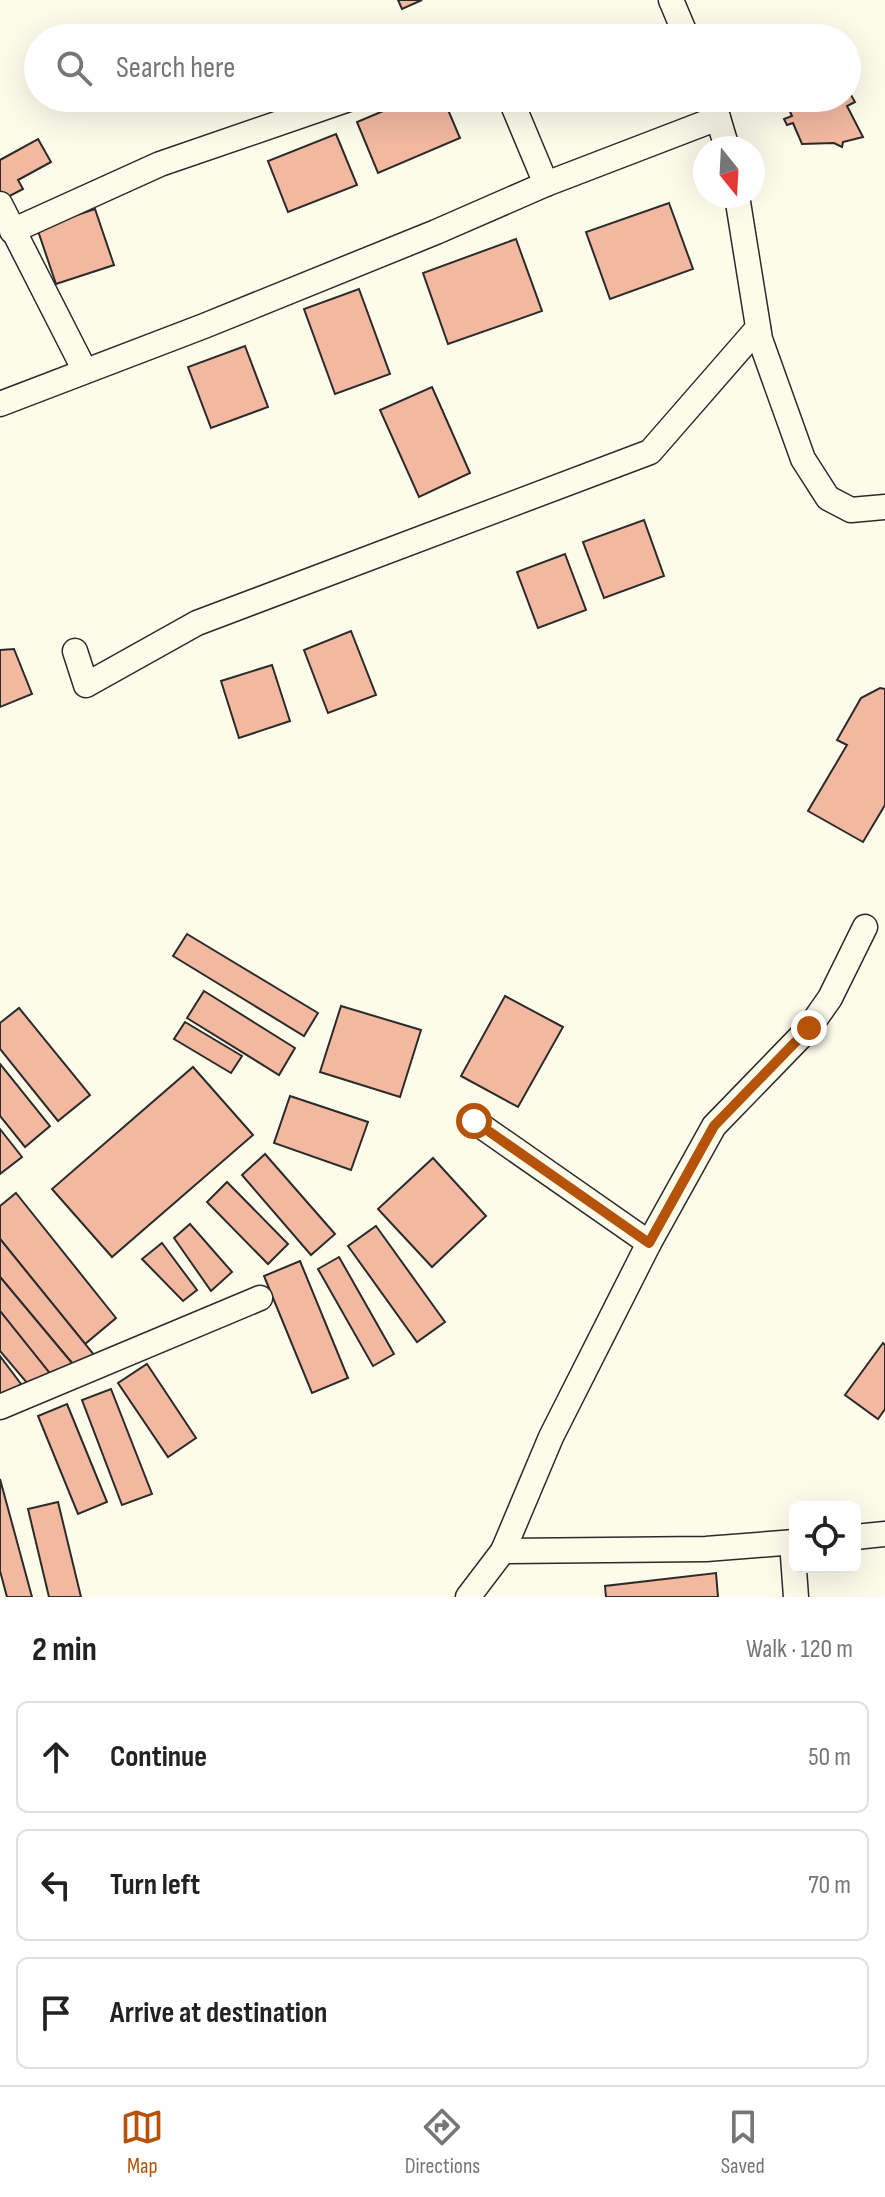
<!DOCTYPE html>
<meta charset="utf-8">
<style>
body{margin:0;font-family:"Sofia Sans Condensed",sans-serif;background:#f6f6f6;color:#222}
.controls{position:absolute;right:24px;bottom:24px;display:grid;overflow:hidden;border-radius:12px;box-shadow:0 8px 32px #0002}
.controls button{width:72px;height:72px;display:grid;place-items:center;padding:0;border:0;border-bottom:2px solid #e0e0e0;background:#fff;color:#222;font:40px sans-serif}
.compass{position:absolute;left:693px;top:136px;width:72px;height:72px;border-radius:50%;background:#fff;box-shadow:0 8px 32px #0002;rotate:162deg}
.stop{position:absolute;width:24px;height:24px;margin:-18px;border:6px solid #b45309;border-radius:50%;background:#fff}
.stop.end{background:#b45309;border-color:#fff;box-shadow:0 2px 8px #0008}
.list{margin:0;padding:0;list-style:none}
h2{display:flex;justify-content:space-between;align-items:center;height:104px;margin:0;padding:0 32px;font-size:34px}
h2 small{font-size:26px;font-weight:400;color:#767676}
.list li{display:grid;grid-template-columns:52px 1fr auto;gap:24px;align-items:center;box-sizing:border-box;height:112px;margin:0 16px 16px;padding:0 16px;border:2px solid #e0e0e0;border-radius:12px}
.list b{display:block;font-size:30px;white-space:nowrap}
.list em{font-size:26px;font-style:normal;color:#767676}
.icon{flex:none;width:44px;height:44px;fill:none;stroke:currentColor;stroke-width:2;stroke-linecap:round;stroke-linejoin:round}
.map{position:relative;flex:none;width:885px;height:1597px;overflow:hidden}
.search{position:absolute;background:#fff;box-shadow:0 8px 32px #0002;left:24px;right:24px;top:24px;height:88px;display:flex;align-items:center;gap:20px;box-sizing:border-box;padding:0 28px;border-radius:44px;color:#767676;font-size:30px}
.sheet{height:488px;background:#fff}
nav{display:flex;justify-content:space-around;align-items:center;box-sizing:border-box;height:112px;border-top:2px solid #e0e0e0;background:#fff;font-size:22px;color:#767676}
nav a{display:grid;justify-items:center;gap:4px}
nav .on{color:#b45309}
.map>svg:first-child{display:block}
.building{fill:#f2b8a0;stroke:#2b2b2b;stroke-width:2}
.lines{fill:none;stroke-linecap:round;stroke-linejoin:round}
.minor-casing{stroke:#2b2b2b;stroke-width:27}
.minor{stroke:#fdfbea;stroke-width:24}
.route{stroke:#b45309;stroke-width:10}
</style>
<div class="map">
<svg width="885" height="1597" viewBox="0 0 885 1597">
<rect width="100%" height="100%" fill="#fdfbea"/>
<g class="building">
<polygon points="398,0 422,0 402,9"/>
<polygon points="847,88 855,102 847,106 863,137 843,142 842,147 834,143 802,144 793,123 787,125 784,119 792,116 784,98 847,98"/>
<polygon points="414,98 443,98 460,138 378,173 357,122"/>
<polygon points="336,134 357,185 288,212 268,161"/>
<polygon points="38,139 51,162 18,180 23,189 2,200 0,196 0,160"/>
<polygon points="669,203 693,269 610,299 586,232"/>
<polygon points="95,209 114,265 56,284 37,228"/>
<polygon points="516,239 542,311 448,344 423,273"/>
<polygon points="359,289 390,374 335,394 304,309"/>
<polygon points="245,346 268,407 211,428 188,367"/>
<polygon points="432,387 470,473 419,497 380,410"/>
<polygon points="644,520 664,576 604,598 583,542"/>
<polygon points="565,554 586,610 538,628 517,572"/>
<polygon points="351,631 376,695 328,713 304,650"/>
<polygon points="14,649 32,694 0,707 0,650"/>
<polygon points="272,665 290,721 239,738 221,681"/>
<polygon points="880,688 885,689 885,805 863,842 808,811 847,745 837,740 861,698"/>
<polygon points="187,934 318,1013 304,1036 173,956"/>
<polygon points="204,991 295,1048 279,1075 187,1018"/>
<polygon points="505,996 563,1027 518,1107 461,1076"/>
<polygon points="341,1006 421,1030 400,1097 320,1072"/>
<polygon points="19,1008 90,1095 58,1121 0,1049 0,1023"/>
<polygon points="185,1022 242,1056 231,1073 174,1039"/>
<polygon points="0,1064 50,1126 25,1147 0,1116"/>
<polygon points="193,1067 253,1135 112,1257 52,1189"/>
<polygon points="290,1096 368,1122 351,1170 274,1143"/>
<polygon points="0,1129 22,1157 0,1174"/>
<polygon points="265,1154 335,1234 311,1255 242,1175"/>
<polygon points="433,1158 486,1216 432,1267 378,1209"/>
<polygon points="227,1182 288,1244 268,1264 207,1202"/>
<polygon points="16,1193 116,1318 85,1344 0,1239 0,1206"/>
<polygon points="190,1224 232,1272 211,1291 174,1238"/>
<polygon points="376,1226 445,1322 417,1342 348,1246"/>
<polygon points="0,1239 95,1356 77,1369 0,1277"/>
<polygon points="162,1243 197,1290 183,1301 142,1259"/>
<polygon points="339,1257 394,1354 373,1366 318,1269"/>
<polygon points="300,1261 348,1378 312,1393 264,1276"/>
<polygon points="0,1277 77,1369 52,1376 0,1311"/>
<polygon points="0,1311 52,1376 33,1390 0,1351"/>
<polygon points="883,1343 885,1345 885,1409 878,1419 845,1395"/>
<polygon points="0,1356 21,1384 0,1400"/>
<polygon points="147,1364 196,1438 168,1457 118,1383"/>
<polygon points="111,1389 152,1494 122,1505 82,1400"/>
<polygon points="67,1404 107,1502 78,1514 38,1416"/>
<polygon points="0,1479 32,1597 7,1597 0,1571"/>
<polygon points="58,1502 81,1597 49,1597 28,1509"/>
<polygon points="716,1573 718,1597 606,1597 605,1586"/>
</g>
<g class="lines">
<defs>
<g id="minor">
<polyline points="671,0 687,38"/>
<polyline points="510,98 546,184"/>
<polyline points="712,98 727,148"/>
<polyline points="737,196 760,339 803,459 828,498 851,510 885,507"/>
<polyline points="0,204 85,371"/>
<polyline points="12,231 160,164 352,98"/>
<polyline points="0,404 204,326 436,232 546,184 718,118"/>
<polyline points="75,651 86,685 197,623 650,452 758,328"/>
<polyline points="474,1121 649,1243"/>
<polyline points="0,1407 260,1298"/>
<polyline points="855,1537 885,1534"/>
<polyline points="792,1542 796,1597"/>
<polyline points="503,1551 706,1549 795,1542"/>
<polyline points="468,1597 503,1551 551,1437 649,1243 714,1126 809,1028 830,998 865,927"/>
</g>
</defs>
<use href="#minor" class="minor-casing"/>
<use href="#minor" class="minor"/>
</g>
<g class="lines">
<polyline class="route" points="474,1121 649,1243 714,1126 809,1028"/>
</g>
</svg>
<div class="controls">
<button><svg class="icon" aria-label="locate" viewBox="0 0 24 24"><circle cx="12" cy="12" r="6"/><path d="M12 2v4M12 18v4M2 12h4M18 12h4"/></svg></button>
</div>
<svg class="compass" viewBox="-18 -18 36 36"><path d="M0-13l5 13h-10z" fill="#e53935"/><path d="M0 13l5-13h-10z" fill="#767676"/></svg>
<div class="stop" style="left:474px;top:1121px"></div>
<div class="stop end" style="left:809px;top:1028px"></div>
<div class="search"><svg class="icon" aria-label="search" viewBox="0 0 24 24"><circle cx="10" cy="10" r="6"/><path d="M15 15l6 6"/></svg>Search here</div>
</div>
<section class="sheet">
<h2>2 min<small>Walk · 120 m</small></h2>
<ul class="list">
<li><svg class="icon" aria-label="ahead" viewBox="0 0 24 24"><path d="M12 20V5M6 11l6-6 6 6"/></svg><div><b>Continue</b></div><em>50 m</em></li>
<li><svg class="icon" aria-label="left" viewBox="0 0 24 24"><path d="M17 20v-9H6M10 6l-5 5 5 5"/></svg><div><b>Turn left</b></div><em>70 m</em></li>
<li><svg class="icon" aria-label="arrive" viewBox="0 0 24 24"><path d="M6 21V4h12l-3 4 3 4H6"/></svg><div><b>Arrive at destination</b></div></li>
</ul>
</section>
<nav>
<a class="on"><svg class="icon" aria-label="map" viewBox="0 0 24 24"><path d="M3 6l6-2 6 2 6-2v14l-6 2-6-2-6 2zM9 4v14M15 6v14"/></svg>Map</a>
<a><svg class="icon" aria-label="directions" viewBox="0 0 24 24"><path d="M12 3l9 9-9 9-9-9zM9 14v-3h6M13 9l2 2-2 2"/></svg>Directions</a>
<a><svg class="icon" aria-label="saved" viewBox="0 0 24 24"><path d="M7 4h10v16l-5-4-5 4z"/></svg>Saved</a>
</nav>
